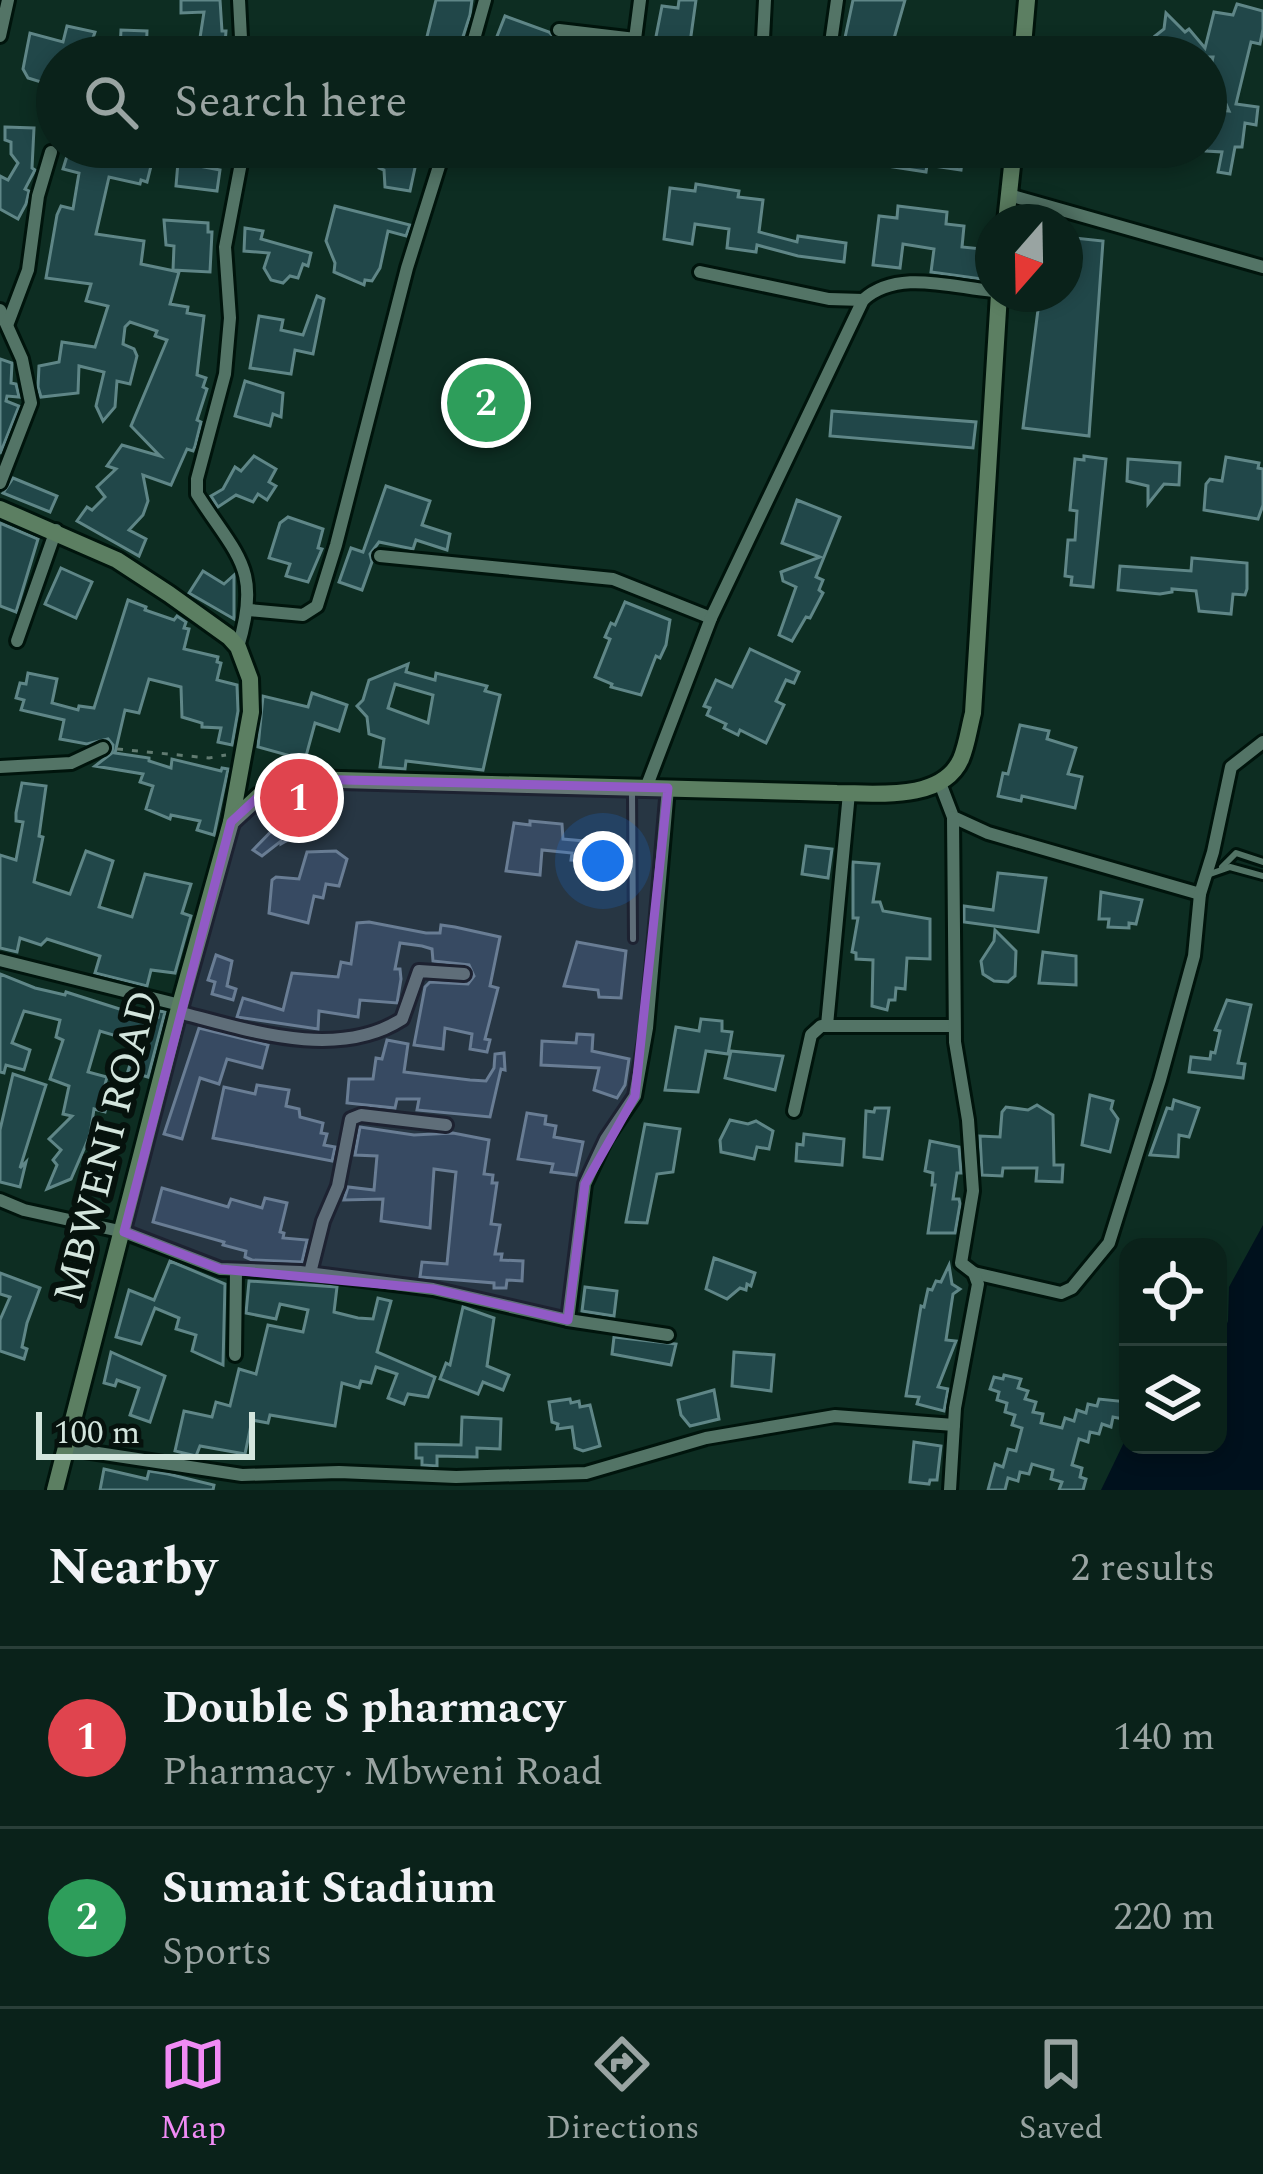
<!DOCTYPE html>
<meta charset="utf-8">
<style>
body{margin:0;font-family:Spectral,serif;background:#182f27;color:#f1f3f6}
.controls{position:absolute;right:36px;bottom:36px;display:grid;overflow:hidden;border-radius:24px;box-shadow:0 6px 18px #0003}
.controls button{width:108px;height:108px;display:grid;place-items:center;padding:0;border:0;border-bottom:3px solid #2a3f39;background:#0a221a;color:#f1f3f6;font:60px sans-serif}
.compass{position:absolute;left:975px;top:204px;width:108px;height:108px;border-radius:50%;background:#0a221a;box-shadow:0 6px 18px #0003;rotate:200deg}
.scale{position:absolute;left:36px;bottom:30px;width:219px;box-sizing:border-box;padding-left:12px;border:6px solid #d3e5dd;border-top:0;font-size:33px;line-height:42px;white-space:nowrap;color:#d3e5dd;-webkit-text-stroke:9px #06120d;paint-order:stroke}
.you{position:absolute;left:603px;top:861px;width:42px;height:42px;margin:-30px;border:9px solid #fff;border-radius:50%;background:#1a73e8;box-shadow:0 0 0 18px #1a73e833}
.badge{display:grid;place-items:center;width:78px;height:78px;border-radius:50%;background:#f08bf5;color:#fff;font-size:39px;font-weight:700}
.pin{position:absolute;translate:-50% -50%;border:6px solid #fff;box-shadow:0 3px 12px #0006}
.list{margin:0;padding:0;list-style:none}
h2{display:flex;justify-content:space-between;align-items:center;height:156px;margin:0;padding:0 48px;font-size:51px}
h2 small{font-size:39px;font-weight:400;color:#99a4a2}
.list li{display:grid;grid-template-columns:78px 1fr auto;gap:36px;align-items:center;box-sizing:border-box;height:180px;padding:0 48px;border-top:3px solid #2a3f39}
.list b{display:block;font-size:45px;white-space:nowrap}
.list p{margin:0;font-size:39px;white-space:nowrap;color:#99a4a2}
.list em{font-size:39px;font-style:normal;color:#99a4a2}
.icon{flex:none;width:66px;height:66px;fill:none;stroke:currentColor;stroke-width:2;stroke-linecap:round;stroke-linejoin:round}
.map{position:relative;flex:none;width:1263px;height:1490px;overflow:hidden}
.search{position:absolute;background:#0a221a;box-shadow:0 6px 18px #0003;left:36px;right:36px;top:36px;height:132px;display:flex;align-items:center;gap:30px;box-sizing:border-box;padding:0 42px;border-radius:66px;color:#99a4a2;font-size:45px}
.sheet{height:516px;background:#0a221a}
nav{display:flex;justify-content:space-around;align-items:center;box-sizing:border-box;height:168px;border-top:3px solid #2a3f39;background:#0a221a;font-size:33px;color:#99a4a2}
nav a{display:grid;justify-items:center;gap:6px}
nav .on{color:#f08bf5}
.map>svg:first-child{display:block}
.water{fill:#00111d}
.building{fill:#214749;stroke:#5f8687;stroke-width:3;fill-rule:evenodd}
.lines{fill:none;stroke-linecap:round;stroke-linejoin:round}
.lane-casing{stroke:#00140c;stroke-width:12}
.street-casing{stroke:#00140c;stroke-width:18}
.secondary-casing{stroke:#00140c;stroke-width:22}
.path{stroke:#617b71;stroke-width:3;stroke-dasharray:6 9;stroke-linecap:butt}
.lane{stroke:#537466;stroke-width:6}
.street{stroke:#537466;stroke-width:12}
.secondary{stroke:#5c7f62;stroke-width:16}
.marked{fill:#915ac6;fill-opacity:0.2;stroke:#915ac6;stroke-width:9;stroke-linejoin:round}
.labels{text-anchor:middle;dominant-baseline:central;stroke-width:12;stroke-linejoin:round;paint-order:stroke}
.street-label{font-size:42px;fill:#d3e5dd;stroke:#06120d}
</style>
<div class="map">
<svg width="1263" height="1490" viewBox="0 0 1263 1490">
<rect width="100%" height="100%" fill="#0d2d22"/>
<polygon class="water" points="1263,1225 1263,1490 1101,1490 1128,1434 1128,1445 1218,1445 1218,1346 1228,1321 1229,1287"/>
<g class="building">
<polygon points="181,0 220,0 222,31 226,31 224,57 197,57 204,12 181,13"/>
<polygon points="436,0 472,0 470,15 460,46 442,48 440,57 422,57"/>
<polygon points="679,0 696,0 688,57 652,57 662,6 678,8"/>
<polygon points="853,0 905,0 889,56 843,47"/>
<polygon points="1237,4 1263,11 1263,29 1260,44 1251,42 1236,104 1258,107 1256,125 1245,123 1242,147 1235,147 1230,174 1218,172 1222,152 1206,151 1206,109 1229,111 1217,83 1208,81 1213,57 1187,57 1175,46 1167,51 1155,36 1164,29 1166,13 1185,32 1189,29 1205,48 1214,12 1233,15"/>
<polygon points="505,16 549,32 557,40 603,46 598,57 501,57 494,51 494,44"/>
<polygon points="67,26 95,32 93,38 120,49 121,30 147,31 146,57 57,57 57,87 28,78 23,69 30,33 63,42"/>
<polygon points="5,127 34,128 32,168 35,170 25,189 29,191 26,204 18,219 0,209 0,176 8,180 18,163 11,154 11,142 5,140"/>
<polygon points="80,147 110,152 111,148 153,158 147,182 141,180 140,184 109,177 96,234 144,241 141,264 179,272 170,304 188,307 187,313 204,316 197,375 206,378 203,387 207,389 197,420 201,422 195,446 193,451 187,449 171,485 143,475 148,501 143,515 129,530 146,539 139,556 77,521 87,507 92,510 105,497 97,487 116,469 107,466 122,445 160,456 131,426 167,340 155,336 157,331 130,322 125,327 123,344 134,349 137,356 130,384 117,381 115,407 103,421 96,406 104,372 79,366 78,393 41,397 38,387 39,366 59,362 62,342 95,347 108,306 86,301 91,284 46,278 57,215 61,206 73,209 79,173 63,169 67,156"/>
<polygon points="890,147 964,147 961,170 927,165 926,172 887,166"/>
<polygon points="380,155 416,163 410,191 385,187 384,170 379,168"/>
<polygon points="178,162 220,170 217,191 176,186"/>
<polygon points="696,184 739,191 738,197 763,200 759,232 797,242 798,236 846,243 844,262 798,256 757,245 756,252 727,248 729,229 695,224 692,244 664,239 670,188 695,191"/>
<polygon points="335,206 410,225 406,236 388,231 380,268 372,281 365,280 364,285 334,272 335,263 326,241"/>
<polygon points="898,206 947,212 946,224 964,226 962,247 992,250 989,280 931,272 934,249 903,244 900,268 873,265 879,216 897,218"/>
<polygon points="164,220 208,223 208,232 212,232 210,272 173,270 174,246 166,245"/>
<polygon points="245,228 263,231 261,239 311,253 308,266 303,264 298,278 290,276 283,283 271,280 264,268 269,253 244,251"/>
<polygon points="1065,237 1103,241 1089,436 1023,428 1040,294 1065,294"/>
<polygon points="317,296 324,299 313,354 295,350 291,374 250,368 259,316 283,320 281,330 303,335"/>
<polygon points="0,359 12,363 11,383 16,384 19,397 7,396 6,401 19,406 0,454"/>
<polygon points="245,381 283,393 281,417 273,414 270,426 235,416"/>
<polygon points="832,411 976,422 973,448 830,436"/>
<polygon points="254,456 276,469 269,482 276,486 267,500 258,494 253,502 236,495 218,507 211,496 223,489 235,467 241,471"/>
<polygon points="1084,456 1106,459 1093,587 1071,585 1072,577 1065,576 1068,540 1075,540 1077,511 1070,510 1075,459 1084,460"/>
<polygon points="1226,457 1259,463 1258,468 1263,469 1263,505 1258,519 1204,510 1206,484 1210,479 1222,481"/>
<polygon points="1128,459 1180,463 1179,485 1164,484 1148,504 1148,486 1127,481"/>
<polygon points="13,478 57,496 50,512 3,493"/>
<polygon points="386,486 430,501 422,525 450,534 447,550 416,540 413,549 379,542 370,554 372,562 362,590 339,582 351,548 363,552"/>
<polygon points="797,500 840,517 816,577 823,580 819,590 823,593 810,618 806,617 792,641 779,635 796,587 783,581 781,572 820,557 782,543"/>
<polygon points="288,517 323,529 318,548 322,549 308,582 286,576 290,564 269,558 280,523"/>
<polygon points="0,523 38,539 16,612 0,606"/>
<polygon points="1192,558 1247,563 1247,589 1245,595 1233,594 1231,614 1199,611 1196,591 1172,589 1172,592 1160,594 1118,590 1120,566 1191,571"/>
<polygon points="61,568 92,582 76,618 45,604"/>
<polygon points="203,571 224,584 234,575 234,619 189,593"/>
<polygon points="128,600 146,607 145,610 174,620 177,616 186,622 184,628 189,629 184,649 218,657 217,662 221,663 217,680 237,685 238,711 232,745 218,742 221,728 202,727 202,723 182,717 181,687 149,679 139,713 125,710 115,753 149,758 149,761 171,768 172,759 221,771 222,768 228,769 214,835 197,830 200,821 171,815 170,819 146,809 153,786 140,782 143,774 95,766 112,753 113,745 108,739 87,744 60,739 64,720 21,710 24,700 16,698 20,683 26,684 28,673 57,679 52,703 78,710 79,706 94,708"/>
<polygon points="625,602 670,620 666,645 660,658 656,656 641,695 611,687 612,684 595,677 610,639 605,637 611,623 615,625"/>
<polygon points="750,649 799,672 794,683 786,680 776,701 784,705 766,743 740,730 738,735 724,728 726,724 707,715 710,708 704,706 716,680 732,687"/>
<path d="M408,664L406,672L435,680L436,673L487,686L485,691L500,695L483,770L406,761L405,769L380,767L384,739L369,734L367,717L357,706L363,700L369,680ZM395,684L433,695L428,723L388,708Z"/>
<polygon points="312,693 347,705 339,731 315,723 305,760 258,747 263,696 308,707"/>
<polygon points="1020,725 1049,731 1047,739 1076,748 1068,774 1082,777 1075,808 1022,796 1021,801 998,796 1003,773 1008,774"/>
<polygon points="22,783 46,786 39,836 43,837 34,882 70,894 86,851 113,861 99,907 132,917 145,874 191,884 182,913 191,916 175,973 151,970 147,986 95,973 100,956 47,939 41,945 20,938 17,952 0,948 0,855 16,860 23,822 16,821 16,813"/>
<polygon points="322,793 311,823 294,831 293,837 281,844 281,841 262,856 253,850 290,812 288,806"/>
<polygon points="530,821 562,824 563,839 619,844 619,862 571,860 572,853 542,850 540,875 506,871 514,823 530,825"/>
<polygon points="806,846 832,849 828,878 802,874"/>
<polygon points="336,851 347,859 339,886 326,884 323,898 314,896 308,923 269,913 272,880 276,877 299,879 307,852"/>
<polygon points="853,862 879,864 873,902 880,902 883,911 930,919 930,959 907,958 905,989 896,988 895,1000 889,1000 887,1010 872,1006 873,960 856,959 856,953 852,952 858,918 853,918"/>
<polygon points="998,873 1046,878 1038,932 964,922 964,906 993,910"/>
<polygon points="1101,892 1142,900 1136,924 1129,923 1129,928 1108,927 1109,919 1099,919"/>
<polygon points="369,922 426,933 440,933 441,925 455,927 500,937 490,986 498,988 485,1039 490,1040 487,1052 470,1049 472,1034 445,1028 443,1049 414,1045 425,987 430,982 468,984 474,976 469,965 433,961 432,949 422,946 400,943 395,969 400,969 401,979 397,1003 360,1000 358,1017 319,1011 318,1029 237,1017 243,998 283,1010 292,973 338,977 341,962 351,964 357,923"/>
<polygon points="995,930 1016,951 1015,976 1008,982 994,981 983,974 981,961 994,941"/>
<polygon points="577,942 626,951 621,998 599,997 598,990 564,986"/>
<polygon points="1043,952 1076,956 1076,985 1039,983"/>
<polygon points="216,955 232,961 227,986 236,989 233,1000 212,994 215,982 208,980"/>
<polygon points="0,974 35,988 65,995 66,992 129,1012 158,1017 159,1011 165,1012 148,1077 128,1071 137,1042 100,1031 88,1072 107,1077 104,1089 110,1091 105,1112 94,1109 90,1135 71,1179 47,1189 57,1165 53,1160 61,1150 49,1139 72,1116 63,1114 69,1086 50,1079 63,1040 56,1037 60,1020 24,1011 12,1043 30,1050 24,1070 6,1065 4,1073 0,1072"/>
<polygon points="1227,1000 1251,1005 1238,1063 1245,1064 1243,1078 1189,1072 1191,1057 1210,1059 1211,1052 1215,1053 1220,1031 1215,1030"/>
<polygon points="701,1019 722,1021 722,1031 732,1032 728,1054 706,1051 698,1092 665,1090 676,1027 699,1031"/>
<polygon points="199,1028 268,1045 262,1068 227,1059 219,1084 200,1078 182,1139 164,1134"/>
<polygon points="577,1034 593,1035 592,1051 629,1059 625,1085 617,1098 594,1090 599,1068 541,1065 542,1041 576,1043"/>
<polygon points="387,1040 408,1044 404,1072 470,1080 486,1081 494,1068 495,1054 504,1053 505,1070 501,1069 490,1117 417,1110 419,1099 397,1099 395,1108 347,1103 349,1079 373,1079 376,1058 382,1059"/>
<polygon points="731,1051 783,1056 775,1090 725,1078"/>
<polygon points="13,1074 46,1085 20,1168 26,1162 20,1187 0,1182 0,1130"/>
<polygon points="257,1085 289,1090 286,1106 299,1109 300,1117 323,1123 321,1133 327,1134 324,1145 335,1147 332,1161 213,1138 224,1087 255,1094"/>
<polygon points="1090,1095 1113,1101 1111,1109 1118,1119 1110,1152 1082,1145"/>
<polygon points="1174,1100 1199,1108 1189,1137 1179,1135 1178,1157 1150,1155 1167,1108 1172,1109"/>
<polygon points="1037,1105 1053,1115 1054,1165 1063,1165 1062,1182 1036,1181 1037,1168 1003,1168 1002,1176 982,1175 980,1136 1000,1137 1002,1112 1006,1107 1028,1110"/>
<polygon points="875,1108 889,1108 882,1159 864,1157 866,1111 874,1112"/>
<polygon points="527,1113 546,1116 545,1124 556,1126 554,1137 583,1142 576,1175 551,1172 553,1164 518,1159"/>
<polygon points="730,1120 748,1124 756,1121 773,1131 769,1149 757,1147 754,1159 721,1152 720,1140"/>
<polygon points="645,1124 680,1129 673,1172 657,1174 647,1223 626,1222"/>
<polygon points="360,1127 414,1135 453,1133 489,1140 484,1174 493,1175 492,1183 497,1183 491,1224 500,1225 495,1254 502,1254 501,1260 523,1261 522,1281 507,1280 506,1288 494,1288 494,1283 420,1277 422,1262 447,1264 456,1172 434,1169 430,1228 381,1221 383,1199 344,1200 348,1187 374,1190 377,1156 355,1155"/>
<polygon points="804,1134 844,1139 842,1165 796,1161 797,1144 803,1145"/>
<polygon points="930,1141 959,1147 961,1173 957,1173 953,1199 959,1199 960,1204 955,1233 928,1233 935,1185 932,1185 933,1173 925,1171"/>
<polygon points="162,1188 228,1207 231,1199 262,1208 265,1198 287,1203 280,1232 284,1233 283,1238 307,1240 302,1262 252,1260 245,1257 246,1251 223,1245 224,1242 153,1222"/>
<polygon points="714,1258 755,1273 751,1286 747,1284 746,1290 740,1288 727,1299 706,1289"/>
<polygon points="170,1261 225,1284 223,1365 192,1351 196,1335 176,1329 179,1318 155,1308 141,1344 116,1337 129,1290 154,1300"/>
<polygon points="949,1265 952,1284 960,1289 953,1294 946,1340 956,1341 938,1387 948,1389 944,1411 917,1404 919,1397 906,1396 921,1306 924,1307 928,1289 932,1290 936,1281 941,1282"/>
<polygon points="0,1273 40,1288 27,1323 22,1347 27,1349 24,1359 0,1351 0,1320 10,1297 0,1294"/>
<polygon points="249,1281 337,1287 334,1312 358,1318 373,1319 378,1298 391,1301 377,1352 435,1377 428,1397 408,1394 404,1404 388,1398 397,1374 376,1367 371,1383 361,1381 359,1388 342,1383 335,1426 270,1415 268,1423 252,1420 245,1454 200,1446 196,1456 175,1451 184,1411 212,1417 216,1402 230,1406 239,1369 256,1374 268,1325 303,1332 308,1310 280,1304 276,1319 246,1313"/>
<polygon points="585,1287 617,1291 614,1316 582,1311"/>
<polygon points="463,1307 494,1318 487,1366 509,1375 503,1390 483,1382 478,1394 440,1379 446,1363 450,1365"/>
<polygon points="614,1337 676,1344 671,1365 612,1354"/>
<polygon points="111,1352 165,1376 150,1422 130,1415 139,1388 117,1380 115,1386 104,1383"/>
<polygon points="734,1352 774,1355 771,1391 732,1386"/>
<polygon points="1004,1375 1021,1379 1018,1388 1028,1391 1025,1399 1036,1402 1033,1412 1043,1414 1041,1423 1062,1428 1065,1418 1074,1421 1077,1410 1086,1413 1088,1404 1097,1406 1099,1399 1128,1402 1123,1419 1113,1417 1111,1427 1102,1424 1099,1434 1090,1432 1088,1442 1079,1439 1072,1465 1082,1468 1080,1477 1086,1479 1083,1490 1059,1490 1062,1482 1051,1479 1053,1470 1032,1464 1029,1474 1020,1472 1018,1481 1008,1478 1005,1490 988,1490 995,1464 1003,1467 1008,1449 1016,1451 1022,1428 1012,1425 1015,1415 1005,1412 1007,1403 997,1400 999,1392 990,1389 994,1377 1003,1379"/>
<polygon points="714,1390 719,1419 690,1426 681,1415 678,1400"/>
<polygon points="570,1399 571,1403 579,1401 580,1407 590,1405 600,1446 583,1451 575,1448 572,1427 557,1429 558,1424 552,1422 549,1402"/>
<polygon points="462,1417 501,1419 500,1449 477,1448 477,1457 437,1456 437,1466 422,1465 422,1458 416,1458 416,1444 461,1445"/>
<polygon points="914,1442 941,1446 937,1480 930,1480 929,1484 910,1482"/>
<polygon points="104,1469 147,1479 149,1471 168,1474 214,1485 213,1490 100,1490"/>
</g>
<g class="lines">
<defs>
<g id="lane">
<polyline points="632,791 633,939"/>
<polyline points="1222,867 1236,853 1263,862"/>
<polyline points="1210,874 1230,867 1263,876"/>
</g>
<g id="street">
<polyline points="239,0 242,57"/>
<polyline points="559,30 635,39 640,0"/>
<polyline points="0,36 8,0"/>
<polyline points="758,50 763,39 765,0"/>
<polyline points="469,57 485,0"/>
<polyline points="829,57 837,0"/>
<polyline points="1009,195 1263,267"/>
<polyline points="700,272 829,299 863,300"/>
<polyline points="0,310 22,359 31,403 0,483"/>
<polyline points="8,323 28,270 38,196 51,152"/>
<polyline points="380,556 613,579 711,618"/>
<polyline points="249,610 303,615 317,606 336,545 407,268 445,147"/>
<polyline points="17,641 56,530"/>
<path d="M238,647C262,568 237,557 197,494V479L225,374L230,318L225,247L244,147"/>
<polyline points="0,767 71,763 103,748"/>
<polyline points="940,783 953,817 988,833 1200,894 1213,852 1231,767 1263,742"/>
<path d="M646,788L711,618L863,300C897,269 950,287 993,291"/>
<polyline points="0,960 180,1005"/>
<path d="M178,1012C248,1030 337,1061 402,1019L419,971L464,974"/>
<polyline points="827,1025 849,793"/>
<polyline points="794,1111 811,1035 821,1026 954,1026"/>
<polyline points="0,1200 24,1210 124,1232 220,1269 300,1272 433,1289 568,1320 668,1335"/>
<polyline points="310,1273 323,1221 338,1186 351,1119 361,1115 446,1125"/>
<polyline points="974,1273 1061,1293 1072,1288 1109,1243 1160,1080 1194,956 1200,894"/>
<polyline points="568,1320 585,1184 606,1139 635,1096 647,1028 668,788"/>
<polyline points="235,1355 236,1270"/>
<polyline points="65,1448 242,1475 339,1472 456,1477 586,1473 706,1438 835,1416 954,1425"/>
<polyline points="950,1490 955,1408 978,1284 974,1273 961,1263 973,1191 968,1120 955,1042 953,817"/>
</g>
<g id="secondary">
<polyline points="1022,57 1027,0"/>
<polyline points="1006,222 1014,147"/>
<polyline points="0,509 117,560 169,594 229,637 238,647 250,679 251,712 231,822 178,1012 55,1490"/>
<path d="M231,822L259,796L303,779L837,793C875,793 942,802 961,759C967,745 969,728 973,713L999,294"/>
</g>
</defs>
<use href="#lane" class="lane-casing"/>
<use href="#street" class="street-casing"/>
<use href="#secondary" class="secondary-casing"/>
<polyline class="path" points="117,749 209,758 226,755"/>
<use href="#lane" class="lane"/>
<use href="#street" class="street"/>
<use href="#secondary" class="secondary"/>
</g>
<path class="marked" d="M303,779L668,788L635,1096L585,1184L568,1320L433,1289L220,1269L124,1232L231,822L259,796Z"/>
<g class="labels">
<g class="street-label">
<text transform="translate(107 1147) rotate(-76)">MBWENI ROAD</text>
</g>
</g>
</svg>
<div class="controls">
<button><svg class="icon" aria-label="locate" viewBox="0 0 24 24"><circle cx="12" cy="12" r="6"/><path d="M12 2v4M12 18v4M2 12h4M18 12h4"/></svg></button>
<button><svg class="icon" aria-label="layers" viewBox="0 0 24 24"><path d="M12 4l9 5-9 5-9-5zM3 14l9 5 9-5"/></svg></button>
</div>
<svg class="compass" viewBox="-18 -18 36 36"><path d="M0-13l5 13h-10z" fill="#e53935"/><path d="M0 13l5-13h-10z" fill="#99a4a2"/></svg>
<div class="scale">100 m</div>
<div class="you"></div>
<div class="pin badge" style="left:299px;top:798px;background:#e0444e">1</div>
<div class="pin badge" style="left:486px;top:403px;background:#2e9e5b">2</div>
<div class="search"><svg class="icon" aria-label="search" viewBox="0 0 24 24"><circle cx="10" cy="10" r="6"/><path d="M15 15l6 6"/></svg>Search here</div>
</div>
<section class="sheet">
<h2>Nearby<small>2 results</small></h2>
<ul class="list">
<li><span class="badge" style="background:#e0444e">1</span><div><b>Double S pharmacy</b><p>Pharmacy · Mbweni Road</p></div><em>140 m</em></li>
<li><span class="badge" style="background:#2e9e5b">2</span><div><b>Sumait Stadium</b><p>Sports</p></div><em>220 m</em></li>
</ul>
</section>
<nav>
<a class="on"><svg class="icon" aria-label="map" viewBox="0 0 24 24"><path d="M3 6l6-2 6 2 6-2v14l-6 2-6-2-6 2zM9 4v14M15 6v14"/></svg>Map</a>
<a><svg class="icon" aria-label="directions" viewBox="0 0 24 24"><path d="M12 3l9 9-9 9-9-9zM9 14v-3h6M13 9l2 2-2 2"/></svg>Directions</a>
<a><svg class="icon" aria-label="saved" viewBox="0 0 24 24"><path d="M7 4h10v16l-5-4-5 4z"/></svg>Saved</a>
</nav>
